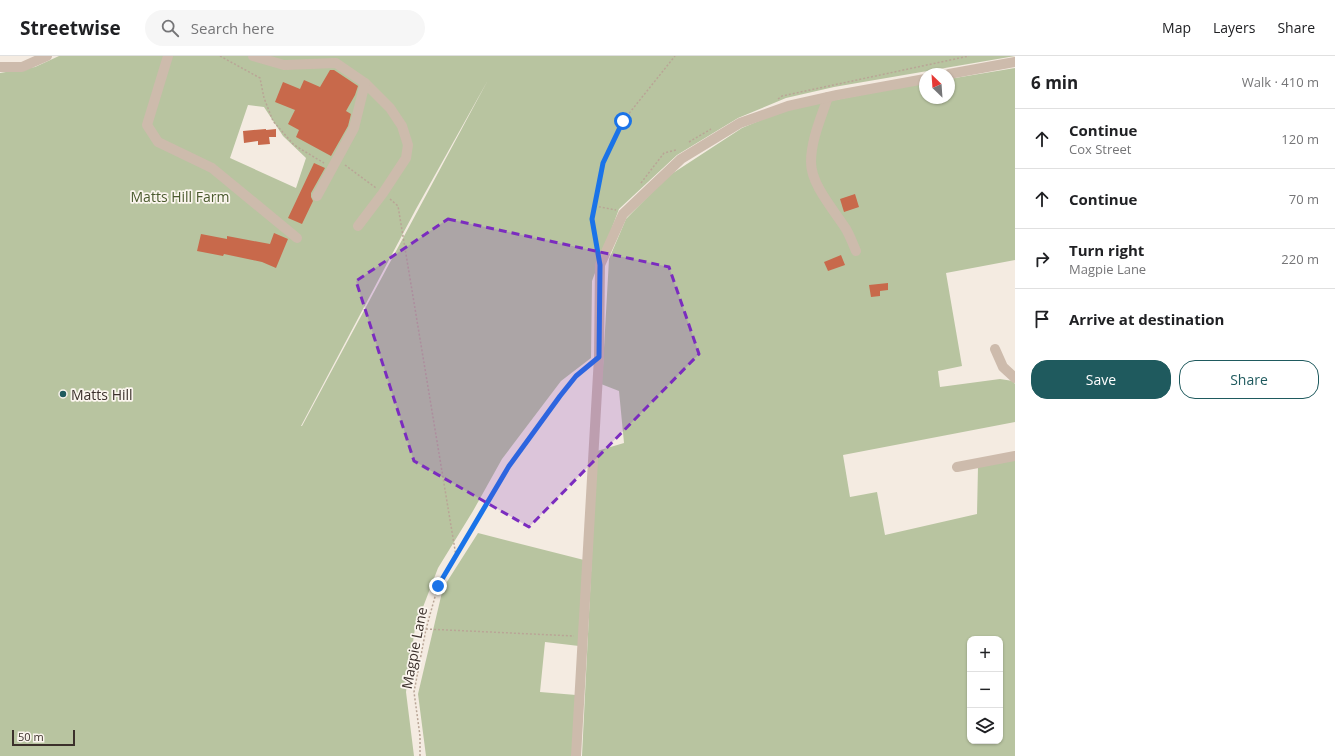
<!DOCTYPE html>
<meta charset="utf-8">
<style>
body{margin:0;font-family:"Open Sans",sans-serif;background:#f6f6f6;color:#202124}
.controls{position:absolute;right:12px;bottom:12px;display:grid;overflow:hidden;border-radius:8px;box-shadow:0 1px 3px #0004}
.controls button{width:36px;height:36px;display:grid;place-items:center;padding:0;border:0;border-bottom:1px solid #e0e0e0;background:#fff;color:#202124;font:20px sans-serif}
.compass{position:absolute;left:919px;top:12px;width:36px;height:36px;border-radius:50%;background:#fff;box-shadow:0 1px 3px #0004;rotate:335deg}
.scale{position:absolute;left:12px;bottom:10px;width:63px;box-sizing:border-box;padding-left:4px;border:2px solid #3b302b;border-top:0;font-size:11px;line-height:14px;white-space:nowrap;color:#3b302b;-webkit-text-stroke:3px #fbf5ee;paint-order:stroke}
.stop{position:absolute;width:12px;height:12px;margin:-9px;border:3px solid #1a73e8;border-radius:50%;background:#fff}
.stop.end{background:#1a73e8;border-color:#fff;box-shadow:0 1px 4px #0008}
.list{margin:0;padding:0;list-style:none}
h2{display:flex;justify-content:space-between;align-items:center;height:52px;margin:0;padding:0 16px;font-size:17px}
h2 small{font-size:13px;font-weight:400;color:#757577}
.list li{display:grid;grid-template-columns:26px 1fr auto;gap:12px;align-items:center;box-sizing:border-box;height:60px;padding:0 16px;border-top:1px solid #e0e0e0}
.list b{display:block;font-size:15px;white-space:nowrap}
.list p{margin:0;font-size:13px;white-space:nowrap;color:#757577}
.list em{font-size:13px;font-style:normal;color:#757577}
.actions{display:flex;gap:8px;padding:12px 16px}
.actions a{flex:1;padding:9px 0;border:1px solid #1f5a5e;border-radius:16px;text-align:center;font-size:14px;color:#1f5a5e}
.actions .main{background:#1f5a5e;color:#fff}
.icon{flex:none;width:22px;height:22px;fill:none;stroke:currentColor;stroke-width:2;stroke-linecap:round;stroke-linejoin:round}
.map{position:relative;flex:none;width:1015px;height:700px;overflow:hidden}
header{display:flex;align-items:center;gap:24px;box-sizing:border-box;height:56px;padding:0 20px;background:#fff;border-bottom:1px solid #e0e0e0}
header strong{font-size:19px}
nav{display:flex;gap:22px;margin-inline-start:auto;font-size:14px}
.search{width:280px;height:36px;background:#f6f6f6;display:flex;align-items:center;gap:10px;box-sizing:border-box;padding:0 14px;border-radius:22px;color:#757577;font-size:15px}
main{display:flex}
aside{flex:1;background:#fff}
.map>svg:first-child{display:block}
.green{fill:#b8c4a0;fill-rule:evenodd}
.building{fill:#c8694b}
.lines{fill:none;stroke-linecap:round;stroke-linejoin:round}
.path{stroke:#b9a596;stroke-width:1.5;stroke-dasharray:2 2;stroke-linecap:butt}
.minor{stroke:#cdbbac;stroke-width:10}
.route{stroke:#1a73e8;stroke-width:5}
.marked{fill:#7b2cbf;fill-opacity:0.2;stroke:#7b2cbf;stroke-width:3;stroke-dasharray:8 5;stroke-linejoin:round}
.poi-dot{fill:#1f5a5e;stroke:#fbf5ee;stroke-width:1.5}
.labels{text-anchor:middle;dominant-baseline:central;stroke-width:3.5;stroke-linejoin:round;paint-order:stroke}
.park-label{font-size:14px;fill:#4a5a2e;stroke:#fbf5ee}
.poi-label{font-size:14px;fill:#3b302b;stroke:#fbf5ee;text-anchor:start}
.street-label{font-size:14px;fill:#3b302b;stroke:#fbf5ee}
</style>
<header>
<strong>Streetwise</strong>
<div class="search"><svg class="icon" aria-label="search" viewBox="0 0 24 24"><circle cx="10" cy="10" r="6"/><path d="M15 15l6 6"/></svg>Search here</div>
<nav><a>Map</a><a>Layers</a><a>Share</a></nav>
</header>
<main>
<div class="map">
<svg width="1015" height="700" viewBox="0 0 1015 700">
<rect width="100%" height="100%" fill="#f4ebe1"/>
<g class="green">
<path d="M59,0H1015L834,31L786,42L738,62L677,99L619,153L592,225L591,302L561,325L502,403L473,455L438,512L415,572L406,636L414,700H0V17L35,11ZM488,24L302,370H301L416,153ZM248,49L264,51L283,80L306,102L296,132L230,102Z"/>
<path d="M1015,12V204L946,217L962,310L938,315L940,331L1000,323L1013,325L1015,328V366L843,399L850,441L877,436L885,479L977,458L978,411L1015,404V700H582L597,395L624,387L619,335L601,328L603,310L609,203L626,163L667,121L742,72L787,53L925,27V42H949V23ZM970,583H1000V685H970Z"/>
<polygon points="478,477 584,504 579,590 545,586 540,636 576,639 572,700 426,700 418,638 443,532"/>
</g>
<g class="building">
<polygon points="330,14 334,14 358,30 355,39 346,55 351,58 348,70 331,100 296,81 299,74 288,68 295,54 275,46 283,26 300,33 304,24 320,31"/>
<polygon points="266,73 266,74 276,73 276,81 269,81 270,88 258,89 258,85 244,87 243,75"/>
<polygon points="314,107 325,112 311,137 311,141 313,145 302,168 288,162"/>
<polygon points="855,138 859,151 844,156 840,143"/>
<polygon points="274,177 288,183 276,212 262,206 224,198 223,200 197,195 201,178 227,183 227,180 270,188"/>
<polygon points="841,199 845,209 828,215 824,206"/>
<polygon points="888,227 888,234 880,235 880,240 871,241 869,229"/>
</g>
<g class="lines">
<g class="path">
<polyline points="220,0 260,22 264,42 273,65 294,89 324,107"/>
<polyline points="778,43 782,40 969,0"/>
<polyline points="689,86 711,73"/>
<polyline points="345,109 376,132"/>
<polyline points="641,127 664,97 676,94"/>
<polyline points="390,143 398,150 456,500"/>
<polyline points="595,150 616,154"/>
<polyline points="597,193 592,163 603,107 623,65 675,0"/>
<polyline points="426,573 574,580"/>
<polyline points="420,700 420,680 414,636 426,573 438,530 509,410 560,340 577,320 589,310"/>
</g>
<g class="minor">
<polyline points="168,0 147,69 158,86 212,112 297,182"/>
<polyline points="253,0 284,9 336,7 365,27 390,52 402,70 408,89 406,102 383,137 358,170"/>
<polyline points="0,11 22,11 47,0"/>
<polyline points="949,18 1015,6"/>
<path d="M828,41C821,62 811,84 811,106C811,129 834,154 846,173C850,180 853,188 856,195"/>
<polyline points="317,140 354,72 365,27"/>
<polyline points="995,293 1003,311 1015,322"/>
<polyline points="957,411 1015,400"/>
<polyline points="576,700 599,301 600,209 623,158 681,103 740,67 788,50 837,39 925,23"/>
</g>
</g>
<g class="lines">
<polyline class="route" points="438,530 509,410 560,340 576,320 599,301 600,209 592,163 603,107 623,65"/>
</g>
<path class="marked" d="M448,163L669,211L699,298L529,471L414,405L356,225Z"/>
<circle class="poi-dot" cx="63" cy="338" r="4"/>
<g class="labels">
<g class="park-label">
<text x="180" y="140">Matts Hill Farm</text>
</g>
<g class="poi-label">
<text x="71" y="338">Matts Hill</text>
</g>
<g class="street-label">
<text transform="translate(414 592) rotate(-79)">Magpie Lane</text>
</g>
</g>
</svg>
<div class="controls">
<button>+</button>
<button>−</button>
<button><svg class="icon" aria-label="layers" viewBox="0 0 24 24"><path d="M12 4l9 5-9 5-9-5zM3 14l9 5 9-5"/></svg></button>
</div>
<svg class="compass" viewBox="-18 -18 36 36"><path d="M0-13l5 13h-10z" fill="#e53935"/><path d="M0 13l5-13h-10z" fill="#757577"/></svg>
<div class="scale">50 m</div>
<div class="stop" style="left:623px;top:65px"></div>
<div class="stop end" style="left:438px;top:530px"></div>
</div>
<aside>
<h2>6 min<small>Walk · 410 m</small></h2>
<ul class="list">
<li><svg class="icon" aria-label="ahead" viewBox="0 0 24 24"><path d="M12 20V5M6 11l6-6 6 6"/></svg><div><b>Continue</b><p>Cox Street</p></div><em>120 m</em></li>
<li><svg class="icon" aria-label="ahead" viewBox="0 0 24 24"><path d="M12 20V5M6 11l6-6 6 6"/></svg><div><b>Continue</b></div><em>70 m</em></li>
<li><svg class="icon" aria-label="right" viewBox="0 0 24 24"><path d="M7 20v-9h11M14 6l5 5-5 5"/></svg><div><b>Turn right</b><p>Magpie Lane</p></div><em>220 m</em></li>
<li><svg class="icon" aria-label="arrive" viewBox="0 0 24 24"><path d="M6 21V4h12l-3 4 3 4H6"/></svg><div><b>Arrive at destination</b></div></li>
</ul>
<div class="actions"><a class="main">Save</a><a>Share</a></div>
</aside>
</main>
